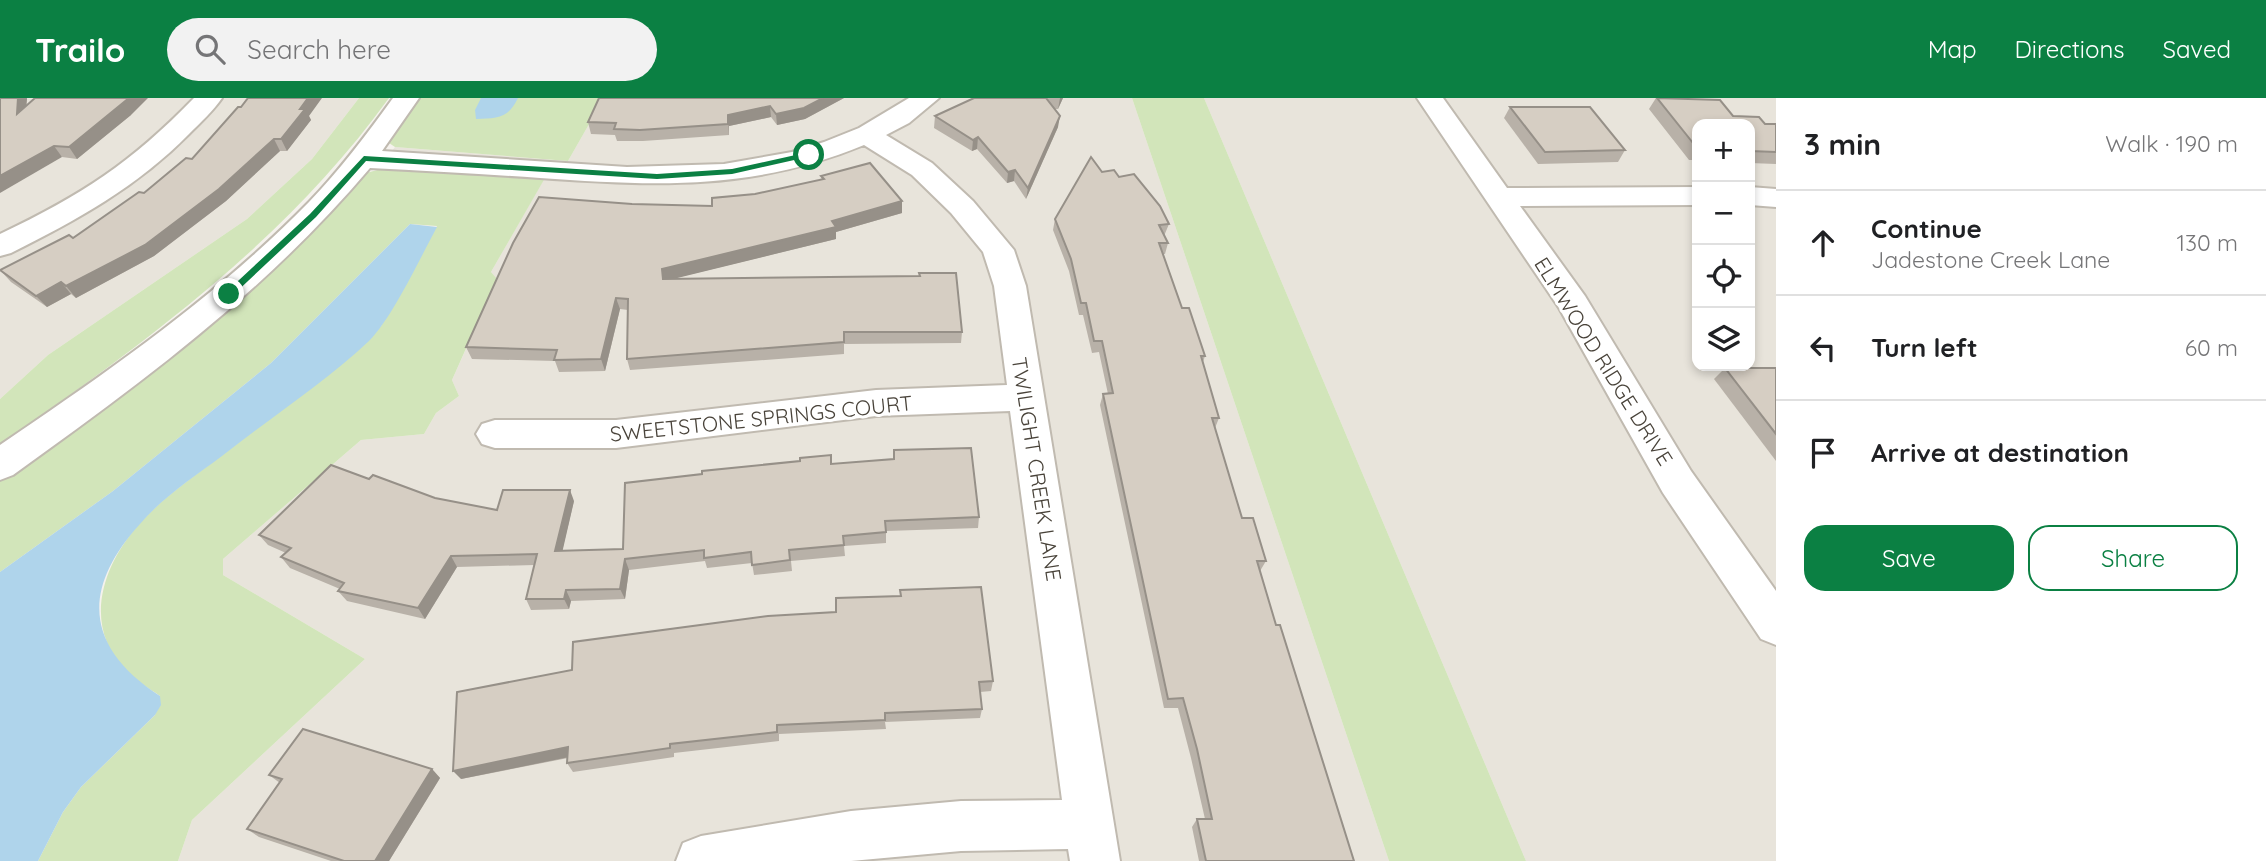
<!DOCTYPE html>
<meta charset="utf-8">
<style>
body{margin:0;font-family:Quicksand,sans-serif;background:#f2f2f2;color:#202124}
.controls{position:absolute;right:21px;top:21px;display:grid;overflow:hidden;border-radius:14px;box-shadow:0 4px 10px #0003}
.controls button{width:63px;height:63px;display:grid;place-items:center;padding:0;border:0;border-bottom:2px solid #e0e0e0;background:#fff;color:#202124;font:35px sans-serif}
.stop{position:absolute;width:21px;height:21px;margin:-16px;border:5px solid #0b8043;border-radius:50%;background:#fff}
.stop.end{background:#0b8043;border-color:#fff;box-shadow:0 2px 7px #0008}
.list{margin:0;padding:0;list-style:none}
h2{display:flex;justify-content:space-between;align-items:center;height:91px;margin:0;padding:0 28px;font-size:30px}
h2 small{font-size:23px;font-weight:400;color:#757577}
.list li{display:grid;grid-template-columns:46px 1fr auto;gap:21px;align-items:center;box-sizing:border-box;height:105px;padding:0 28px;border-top:2px solid #e0e0e0}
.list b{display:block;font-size:26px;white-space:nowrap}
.list p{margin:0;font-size:23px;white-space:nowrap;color:#757577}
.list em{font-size:23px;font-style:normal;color:#757577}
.actions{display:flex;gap:14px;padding:21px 28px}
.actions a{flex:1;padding:16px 0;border:2px solid #0b8043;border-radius:21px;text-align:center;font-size:24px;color:#0b8043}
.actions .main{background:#0b8043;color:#fff}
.icon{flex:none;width:38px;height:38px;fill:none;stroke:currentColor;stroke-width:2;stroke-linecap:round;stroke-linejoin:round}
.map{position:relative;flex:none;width:1776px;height:763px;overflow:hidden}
header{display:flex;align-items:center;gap:42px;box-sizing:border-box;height:98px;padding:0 35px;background:#0b8043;color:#fff}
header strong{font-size:33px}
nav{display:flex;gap:38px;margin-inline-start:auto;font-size:24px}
.search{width:490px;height:63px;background:#f2f2f2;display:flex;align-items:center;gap:18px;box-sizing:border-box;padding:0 24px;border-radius:38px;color:#757577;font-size:26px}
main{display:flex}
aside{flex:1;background:#fff}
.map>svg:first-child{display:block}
.residential{fill:#e8e4db;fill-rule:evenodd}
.green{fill:#d2e5ba}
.water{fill:#afd4eb}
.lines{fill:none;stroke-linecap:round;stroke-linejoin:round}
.minor-casing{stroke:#c0bab0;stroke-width:4}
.minor{fill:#fff;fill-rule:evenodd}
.wall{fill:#b8b1a8}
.shaded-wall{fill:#969088}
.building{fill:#d6cec3;stroke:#969088;stroke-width:2}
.route{fill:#0b8043}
.labels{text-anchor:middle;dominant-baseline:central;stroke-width:6;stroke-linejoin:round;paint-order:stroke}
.street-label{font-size:21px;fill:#49433a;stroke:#fff}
</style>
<header>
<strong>Trailo</strong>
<div class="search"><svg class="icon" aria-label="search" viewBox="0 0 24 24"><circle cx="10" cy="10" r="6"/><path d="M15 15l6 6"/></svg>Search here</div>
<nav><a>Map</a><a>Directions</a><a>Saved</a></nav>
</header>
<main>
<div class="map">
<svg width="1776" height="763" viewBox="0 0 1776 763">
<rect width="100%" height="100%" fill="#f5f2ed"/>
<g class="residential">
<polygon points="0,0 359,0 312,61 247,121 48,257 0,301"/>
<polygon points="604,0 1132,0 1389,763 178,763 192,722 365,561 223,477 223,461 361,342 424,336 436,315 459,298 452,282 497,182 491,174 544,81 379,70 395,49 568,63"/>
<path d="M1204,0H1776V763H1526ZM1697,26H1750V268H1697Z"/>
</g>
<g class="green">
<path d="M359,0H389C284,145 144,245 0,347V301L48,257L247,121L312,61Z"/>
<polygon points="415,0 604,0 568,63 395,49 389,45 392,36"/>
<polygon points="1132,0 1204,0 1526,763 1389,763"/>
<path d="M389,69L545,80L491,174L497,181L452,282L459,298L436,315L424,336L361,342L223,461V477L365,561L192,722L178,763H38L63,714L81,689L155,617L160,598C149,590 135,583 126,573C82,528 102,468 139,426C166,396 202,373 234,348C279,313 324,279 368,243L381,228L437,128L410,126L271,265L113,393L0,474V377L362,76Z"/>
</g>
<g class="water">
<path d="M481,0H518C508,21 497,20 476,21L475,12Z"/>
<path d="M410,126L437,129C420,160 393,219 369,243C324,285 270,320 222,358C194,379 163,399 140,426C80,492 86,550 160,598L161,607L155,617L81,689L63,714L38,763H0V474L113,393L271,265Z"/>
</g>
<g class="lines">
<defs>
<g id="minor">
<path d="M194,0H222C213,13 201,24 189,36C137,89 77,122 11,155L0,158V136C82,97 131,65 194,0Z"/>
<path d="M393,0H419L382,53L627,69L724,66L792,54L824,44L859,30L909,0H939L909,25L886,37L932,65L973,103L1014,152L1026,188L1120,763H1070L1068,751L961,753L851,763H676L683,745L701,738L851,713L961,703L1062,702L1010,313L876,318L616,350H495L482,346L476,336L482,326L495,322H616L876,292L1007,287L994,188L983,154L951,115L912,77L864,47C753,93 656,88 540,80C483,76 426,73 370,70C266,193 143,284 13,377L0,382V347C109,273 217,198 309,104C340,72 367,36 393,0Z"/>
<polygon points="1417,0 1443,0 1507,90 1697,89 1697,107 1520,108 1585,198 1691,373 1776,493 1776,547 1761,541 1663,395 1559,210"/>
<polygon points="1750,89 1776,91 1776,109 1750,107"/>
</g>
</defs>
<use href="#minor" class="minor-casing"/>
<use href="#minor" class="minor"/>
</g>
<g class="wall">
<polygon points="0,0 27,0 26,8 131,17 77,61 62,59"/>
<polygon points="844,0 805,21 777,27 771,19 729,28 729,37 643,43 617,43 615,37 591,36 588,24"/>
<polygon points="974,0 1063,0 1058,11 1054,11 1058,29 1026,101 1014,83 1007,85 977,51 972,53 934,30 935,18"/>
<polygon points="1656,0 1671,0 1733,18 1765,26 1776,26 1776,66 1750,65 1750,26 1697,26 1697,62 1689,62 1649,11"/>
<polygon points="241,9 309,18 311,22 287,53 280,53 226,103 154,158 76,200 71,196 47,209 11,184 0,172 73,140 144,95 192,61"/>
<polygon points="1510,9 1625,52 1618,64 1538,66 1504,20"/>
<polygon points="1102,74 1119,79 1169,126 1164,138 1168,145 1165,156 1163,156 1182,210 1205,258 1203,264 1219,320 1215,330 1242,420 1266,463 1260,473 1276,527 1354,763 1199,763 1192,729 1197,721 1205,721 1191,660 1178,610 1164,610 1100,307 1103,296 1108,296 1099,254 1092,255 1083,217 1079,217 1069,173 1053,132 1055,121"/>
<polygon points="821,78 902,103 902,115 836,134 836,141 671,181 920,178 962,234 961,245 844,246 844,256 630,272 627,261 628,212 620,211 605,273 559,274 555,263 472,261 466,249 632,106 712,108 755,96 822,82"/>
<polygon points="1725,270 1776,270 1776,363 1714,281"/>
<polygon points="894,352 979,419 978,430 886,433 886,445 844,448 845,458 791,463 792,473 754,477 752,465 707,470 705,463 629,472 625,501 571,503 569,511 531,512 526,501 534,467 457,469 425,521 347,503 338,493 340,491 290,470 281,459 286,455 268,447 259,437 369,381 435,400 497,412 574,403 562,453 623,451 831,366 894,361"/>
<polygon points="900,498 993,583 991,593 980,594 982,611 980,620 885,624 886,631 779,636 779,643 674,655 674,659 573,674 567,665 568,660 461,681 572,572 836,514"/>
<polygon points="432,671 440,680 389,763 331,763 259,739 247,731 280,685 269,677"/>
</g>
<g class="shaded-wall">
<polygon points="18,0 27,0 25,28 17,16"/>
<polygon points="129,0 148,0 131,17 77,61 69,49"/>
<polygon points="308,0 322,0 309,18 311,22 287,53 281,41"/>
<polygon points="823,0 844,0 805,21 777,27 776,16"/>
<polygon points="1060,0 1063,0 1058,11"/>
<polygon points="770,8 771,19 729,28 729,37 728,17"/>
<polygon points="1060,18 1058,29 1026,101 1028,90"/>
<polygon points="978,39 977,51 972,53 973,42"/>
<polygon points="274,41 280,53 226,103 154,158 76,200 66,188"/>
<polygon points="54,48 62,59 0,95 0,78"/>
<polygon points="1015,72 1014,83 1007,85 1008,74"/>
<polygon points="902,103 902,115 836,134 836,141 665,183 663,181 662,171"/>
<polygon points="61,184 71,196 47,209 36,198"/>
<polygon points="616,200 620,211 605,273 601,261"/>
<polygon points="570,392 574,403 560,464 555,453"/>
<polygon points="451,458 457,469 425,521 418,510"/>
<polygon points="625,461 629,472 625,501 620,491"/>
<polygon points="566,492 571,503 569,511 564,501"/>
<polygon points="568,649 574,658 461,681 453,673"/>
<polygon points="432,671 440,680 389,763 375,763"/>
</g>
<g class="building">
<polygon points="0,0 18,0 17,16 35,0 129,0 69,49 54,48 0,78"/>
<polygon points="248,0 308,0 300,11 305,11 281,41 274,41 219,91 145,147 66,188 61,184 36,198 0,172 69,137 73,140 139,94 144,95 186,60 192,61 238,9 241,9"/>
<polygon points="599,0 823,0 804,10 776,16 770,8 728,17 728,26 640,32 614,31 616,25 588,24"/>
<polygon points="974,0 1046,0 1060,18 1028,90 1015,72 1008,74 978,39 973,42 935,18"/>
<polygon points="1657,0 1720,2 1733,18 1759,19 1765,26 1776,26 1776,54 1750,53 1750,26 1697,26 1697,50"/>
<polygon points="1510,9 1590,9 1625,52 1545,54"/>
<polygon points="1091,59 1102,74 1114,72 1119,79 1134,76 1160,108 1169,126 1159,127 1168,145 1159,145 1182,210 1189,210 1205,258 1201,258 1219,320 1212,320 1242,420 1253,420 1266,463 1257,463 1276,527 1280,527 1354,763 1206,763 1197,721 1212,721 1197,651 1183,600 1168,601 1103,296 1113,295 1102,243 1094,243 1086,205 1081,205 1071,161 1055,121"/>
<polygon points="870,65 902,103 832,123 836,129 662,171 663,181 920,178 919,175 956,175 962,234 844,234 844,244 627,261 628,201 616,200 601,261 554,262 557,252 466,249 513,145 539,99 632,106 712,108 712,100 755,96 824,81 821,78"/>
<polygon points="1725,270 1776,270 1776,336"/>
<polygon points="971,350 979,419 885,423 886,434 843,438 844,447 789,452 790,462 752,467 751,454 704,460 704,452 625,461 620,491 566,492 564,501 526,501 537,456 451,458 418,510 338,493 344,485 281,459 291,450 259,437 331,367 369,381 373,377 435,400 497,412 503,392 570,392 555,453 623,451 625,385 702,376 702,373 800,363 800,360 831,357 831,366 894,361 894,352"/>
<polygon points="981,489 993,583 979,584 982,611 885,615 885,622 777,627 777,634 670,646 670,650 567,665 568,649 453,673 457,594 572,572 573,544 768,518 836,514 836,500 901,498 900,492"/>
<polygon points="303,631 432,671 375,763 344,763 247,731 282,681 269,677"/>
</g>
<polygon class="route" points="809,54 812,58 732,76 657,81 366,63 316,119 232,198 224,196 310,116 364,58 657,76 732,71"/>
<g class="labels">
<g class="street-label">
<text transform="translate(1604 263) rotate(58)">ELMWOOD RIDGE DRIVE</text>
<text transform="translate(761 320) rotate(-6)">SWEETSTONE SPRINGS COURT</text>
<text transform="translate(1037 371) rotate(81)">TWILIGHT CREEK LANE</text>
</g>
</g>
</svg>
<div class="controls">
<button>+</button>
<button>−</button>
<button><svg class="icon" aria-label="locate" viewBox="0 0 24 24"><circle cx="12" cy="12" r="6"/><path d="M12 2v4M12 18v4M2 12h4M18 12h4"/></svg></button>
<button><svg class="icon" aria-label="layers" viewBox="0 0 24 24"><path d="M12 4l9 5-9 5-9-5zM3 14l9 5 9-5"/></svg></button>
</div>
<div class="stop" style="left:809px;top:57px"></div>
<div class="stop end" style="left:229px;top:196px"></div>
</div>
<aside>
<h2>3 min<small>Walk · 190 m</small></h2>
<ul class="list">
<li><svg class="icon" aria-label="ahead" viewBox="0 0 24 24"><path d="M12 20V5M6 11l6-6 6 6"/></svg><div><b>Continue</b><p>Jadestone Creek Lane</p></div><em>130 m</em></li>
<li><svg class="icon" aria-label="left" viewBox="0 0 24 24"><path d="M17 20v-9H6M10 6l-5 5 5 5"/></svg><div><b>Turn left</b></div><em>60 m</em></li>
<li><svg class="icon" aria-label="arrive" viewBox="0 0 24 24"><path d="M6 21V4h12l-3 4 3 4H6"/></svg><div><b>Arrive at destination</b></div></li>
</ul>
<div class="actions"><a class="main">Save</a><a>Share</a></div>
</aside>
</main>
